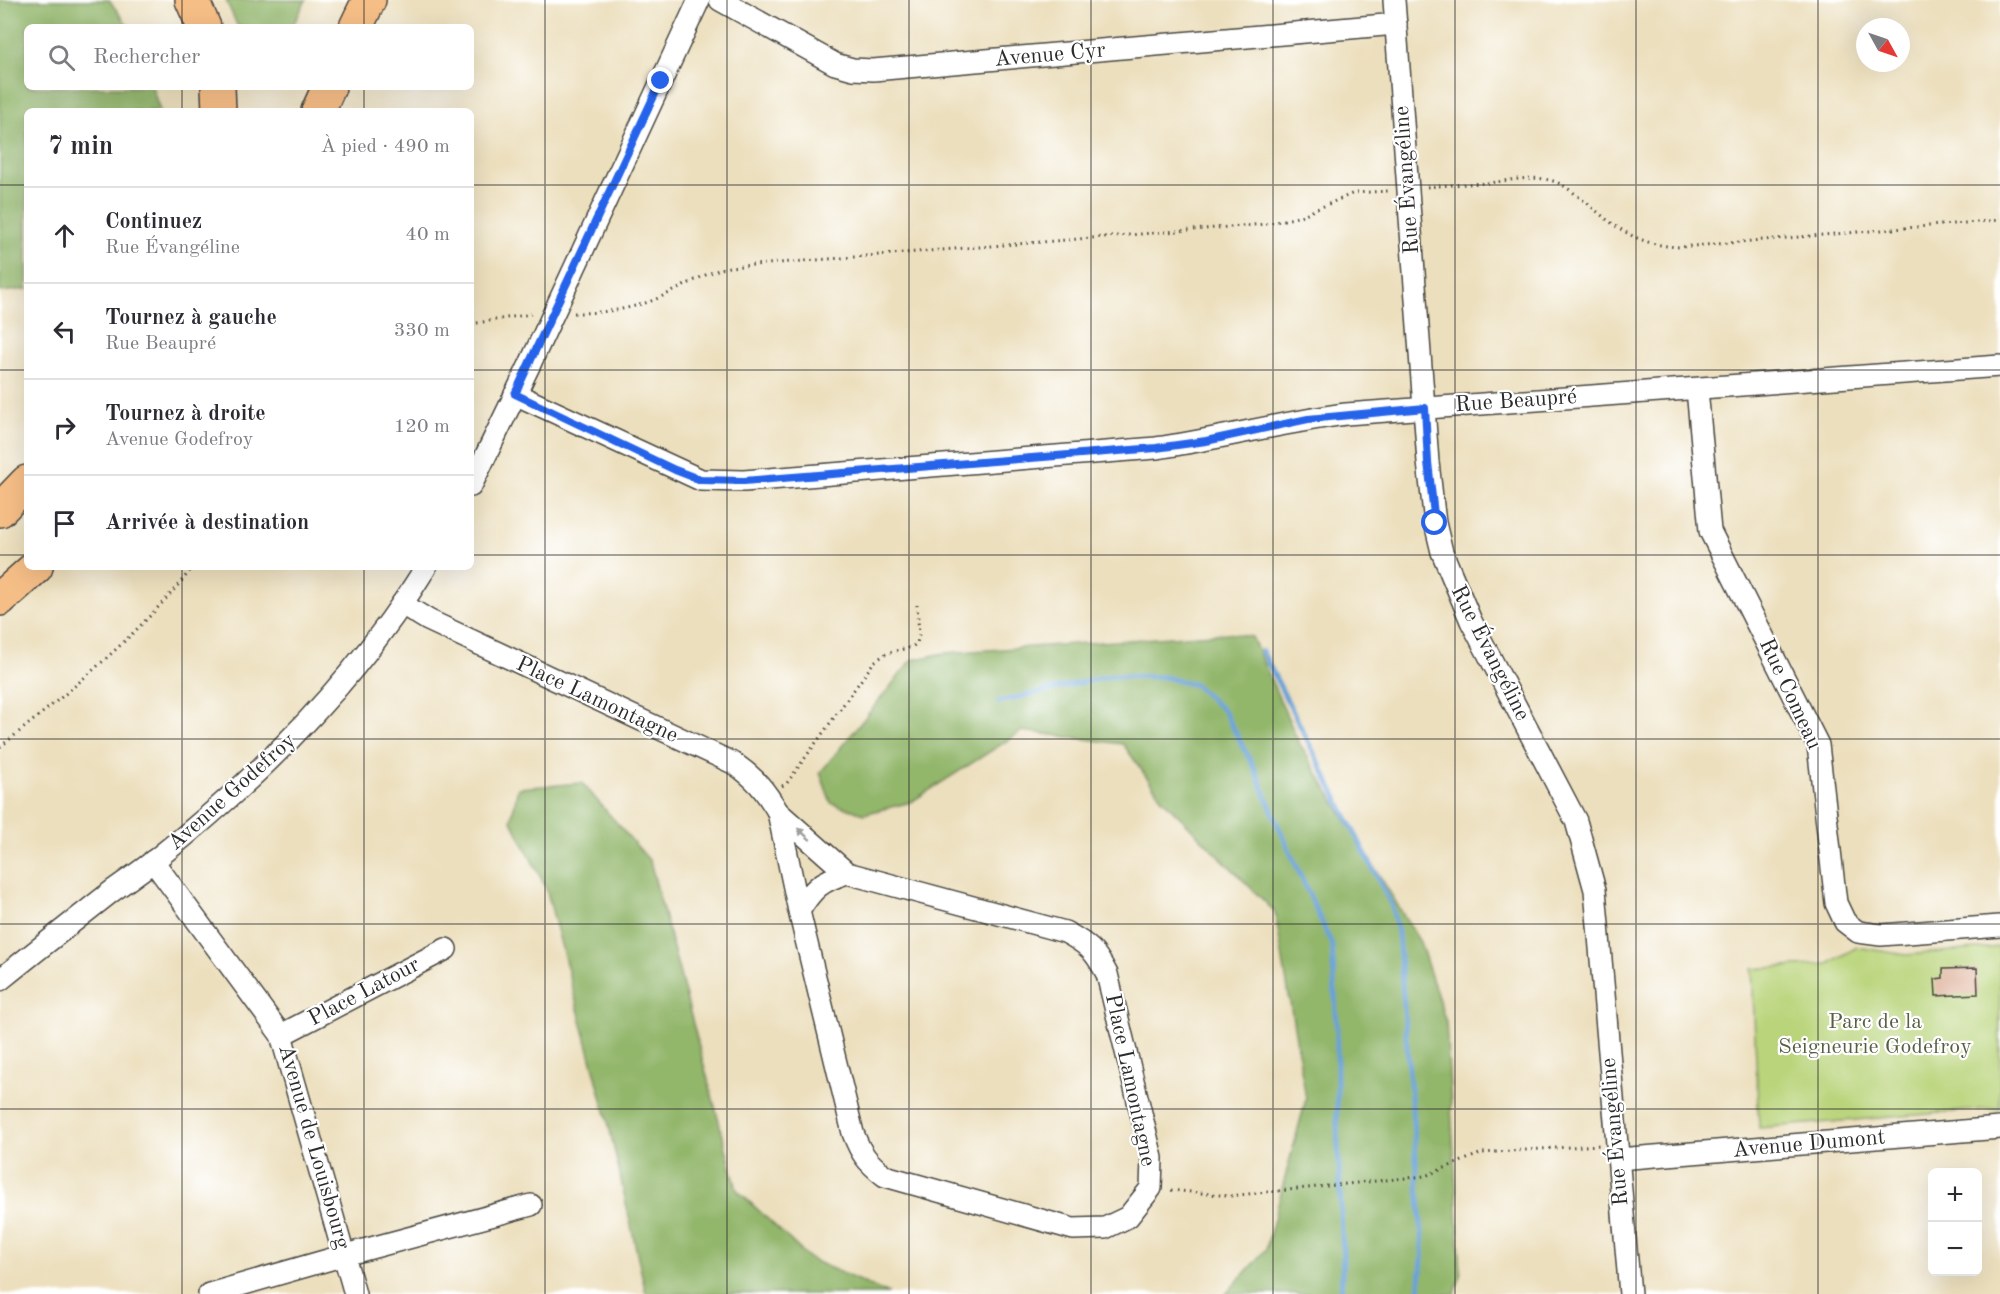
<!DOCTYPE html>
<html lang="fr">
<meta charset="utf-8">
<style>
body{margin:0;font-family:"Old Standard TT",serif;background:#f2f2f3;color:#2b2b33}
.controls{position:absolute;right:18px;bottom:18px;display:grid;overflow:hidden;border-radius:9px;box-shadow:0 6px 24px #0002}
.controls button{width:54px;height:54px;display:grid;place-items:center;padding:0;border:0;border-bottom:2px solid #e1e1e2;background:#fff;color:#2b2b33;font:30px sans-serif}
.compass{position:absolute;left:1856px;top:18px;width:54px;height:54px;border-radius:50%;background:#fff;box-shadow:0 6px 24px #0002;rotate:130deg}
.stop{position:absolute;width:18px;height:18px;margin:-14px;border:4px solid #2563eb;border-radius:50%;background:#fff}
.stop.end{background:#2563eb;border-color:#fff;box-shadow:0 2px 6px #0008}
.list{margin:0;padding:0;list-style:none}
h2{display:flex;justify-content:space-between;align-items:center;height:78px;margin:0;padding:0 24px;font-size:26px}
h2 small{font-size:20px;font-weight:400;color:#7c7c81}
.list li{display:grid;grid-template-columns:39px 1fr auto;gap:18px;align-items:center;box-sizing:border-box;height:96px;padding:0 24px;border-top:2px solid #e1e1e2}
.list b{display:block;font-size:22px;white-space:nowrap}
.list p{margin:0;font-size:20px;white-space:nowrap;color:#7c7c81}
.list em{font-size:20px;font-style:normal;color:#7c7c81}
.icon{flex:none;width:33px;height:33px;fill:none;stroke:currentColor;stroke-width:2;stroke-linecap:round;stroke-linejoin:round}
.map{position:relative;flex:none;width:2000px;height:1294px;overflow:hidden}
.search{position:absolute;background:#fff;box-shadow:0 6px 24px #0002;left:24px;top:24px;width:450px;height:66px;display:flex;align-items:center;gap:15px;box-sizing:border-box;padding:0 21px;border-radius:9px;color:#7c7c81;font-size:22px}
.panel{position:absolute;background:#fff;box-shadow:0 6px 24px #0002;left:24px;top:108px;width:450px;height:462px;border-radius:9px}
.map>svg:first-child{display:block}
.green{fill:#b9d47a;stroke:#728052;stroke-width:1.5}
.forest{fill:#92b66a;stroke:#5e704a;stroke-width:1.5}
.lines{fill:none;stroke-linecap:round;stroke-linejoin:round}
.stream{stroke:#69a2d8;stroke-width:5}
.building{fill:#ddae96}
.street-casing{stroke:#484641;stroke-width:24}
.highway-casing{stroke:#484641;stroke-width:36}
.path{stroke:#484641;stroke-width:3;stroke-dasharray:1.5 4.5;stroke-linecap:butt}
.street{stroke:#fff;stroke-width:21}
.highway{stroke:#f6be87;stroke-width:33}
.oneway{fill:#a0a0a0}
.route{stroke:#2563eb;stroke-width:8}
.grid{fill:none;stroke:#2b2b2b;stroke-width:1.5;stroke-opacity:0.55}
.labels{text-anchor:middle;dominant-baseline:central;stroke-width:4.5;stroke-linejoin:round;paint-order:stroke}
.street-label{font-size:22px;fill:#2b2b2b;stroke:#fff}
.park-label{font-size:22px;fill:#565e43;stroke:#fff}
</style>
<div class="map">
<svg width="2000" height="1294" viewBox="0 0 2000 1294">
<rect width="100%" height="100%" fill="#fff"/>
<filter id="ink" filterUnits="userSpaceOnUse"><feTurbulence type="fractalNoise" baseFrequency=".0167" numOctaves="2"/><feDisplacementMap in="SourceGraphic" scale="12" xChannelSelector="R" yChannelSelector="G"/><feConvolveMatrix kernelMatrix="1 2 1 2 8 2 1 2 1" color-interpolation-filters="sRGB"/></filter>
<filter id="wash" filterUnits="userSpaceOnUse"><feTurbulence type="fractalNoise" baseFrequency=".008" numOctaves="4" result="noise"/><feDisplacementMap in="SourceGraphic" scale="24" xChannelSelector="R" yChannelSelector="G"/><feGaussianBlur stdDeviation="1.35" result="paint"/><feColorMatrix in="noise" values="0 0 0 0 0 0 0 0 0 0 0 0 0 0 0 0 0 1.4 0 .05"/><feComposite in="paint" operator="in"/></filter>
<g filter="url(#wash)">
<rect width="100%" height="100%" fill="#ecdfbd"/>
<polygon class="green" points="1857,947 1906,955 2000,947 2000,1108 1759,1128 1752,969 1828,964"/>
<g class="forest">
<polygon points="0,0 109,0 129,27 27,27 27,87 152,87 160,111 27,111 27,289 0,292"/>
<polygon points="226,0 306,0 292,27 238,27"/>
<polygon points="1228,633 1252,637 1299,743 1420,942 1446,1022 1461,1274 1455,1294 1226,1294 1266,1249 1306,1099 1275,912 1163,800 1123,744 1022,731 911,802 864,814 831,803 820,773 912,660 945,653"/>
<polygon points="582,783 650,861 737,1190 810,1259 889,1294 646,1294 609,1126 546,888 511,820 518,788"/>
</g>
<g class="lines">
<g class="stream">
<polyline points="1262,651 1391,904 1398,932 1423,1247 1419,1294"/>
<polyline points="998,702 1110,676 1165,677 1195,685 1224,711 1255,769 1277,823 1332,945 1337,1027 1337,1124 1343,1255 1341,1294"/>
</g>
</g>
<g id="blocks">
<polygon class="building" points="1977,968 1978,994 1936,996 1935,979 1943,978 1943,969"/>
</g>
</g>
<g filter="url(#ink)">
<use href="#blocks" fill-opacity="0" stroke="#484641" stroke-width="1.5"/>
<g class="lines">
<defs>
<g id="street">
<polyline points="720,0 835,64 853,69 873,70 1396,24"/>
<polyline points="1394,0 1428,462 1435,523 1442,552 1471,621 1576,821 1595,890 1630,1294"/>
<polyline points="1697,389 1710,531 1818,745 1836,903 1845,922 1858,932 1881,935 2000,926"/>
<path d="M515,394L701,480L744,481L1156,448C1220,439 1282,422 1346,414L2000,366"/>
<polyline points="471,486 530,364 699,0"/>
<path d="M402,604L428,620L735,764C756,779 765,790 778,812"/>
<polyline points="153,861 281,1035 355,1294"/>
<path d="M799,911C813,888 821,881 847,873L1065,932C1089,945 1095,951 1107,974L1152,1158L1151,1188L1128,1217L1105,1228L1073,1229L885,1176C867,1162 861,1154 853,1133L799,911L778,812L847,873"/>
<path d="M0,980C37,950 74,921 111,892C126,881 141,871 155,860C260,777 356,681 426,567"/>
<polyline points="281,1035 446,949"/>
<polyline points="1618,1159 2000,1128"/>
<polyline points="209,1294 345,1255 531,1205"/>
</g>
<g id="highway">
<polyline points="192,0 204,27"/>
<polyline points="356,27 369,0"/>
<polyline points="218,87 219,111"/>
<polyline points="318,111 329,87"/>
<polyline points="0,510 27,482"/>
<polyline points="0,599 36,567"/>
</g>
</defs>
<use href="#street" class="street-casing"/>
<use href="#highway" class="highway-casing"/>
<g class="path">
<path d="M1427,187C1447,185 1467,184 1487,183C1509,181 1535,174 1556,182C1568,187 1577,196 1587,203C1617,229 1639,246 1681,247L2000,220"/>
<path d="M574,313C605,313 636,309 665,295C686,286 706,272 729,267L1266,224L1298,217L1354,193L1388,191"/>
<polyline points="471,324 531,314"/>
<path d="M0,747C69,692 138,636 193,567"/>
<polyline points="782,786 787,783 874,662 887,653 912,647 917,643 919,634 917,605"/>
<polyline points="1171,1190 1229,1196 1425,1176 1482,1153 1599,1145"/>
</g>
<use href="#street" class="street"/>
<use href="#highway" class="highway"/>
</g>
<defs><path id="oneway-solid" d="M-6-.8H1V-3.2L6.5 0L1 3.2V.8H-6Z" transform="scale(1.5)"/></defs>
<use class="oneway" href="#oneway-solid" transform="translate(804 834) rotate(-138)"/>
</g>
<g class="lines" filter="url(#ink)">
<polyline class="route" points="661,81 515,394 675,470 701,480 744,481 1156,448 1206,441 1308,419 1425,408 1428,462 1435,523"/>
</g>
<path class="grid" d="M182,0V27M364,0V27M545,0V1294M727,0V1294M909,0V1294M1091,0V1294M1273,0V1294M1455,0V1294M1636,0V1294M1818,0V1294M182,87V111M364,87V111M0,185H27M471,185H2000M0,370H27M471,370H2000M0,555H27M471,555H2000M182,567V1294M364,567V1294M0,739H2000M0,924H2000M0,1109H2000"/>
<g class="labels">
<g class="street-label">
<text transform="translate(1050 55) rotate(-5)">Avenue Cyr</text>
<text transform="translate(1407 180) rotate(-94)">Rue Évangéline</text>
<text transform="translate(1516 401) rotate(-4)">Rue Beaupré</text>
<text transform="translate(1490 653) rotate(63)">Rue Évangéline</text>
<text transform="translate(1790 694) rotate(65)">Rue Comeau</text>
<text transform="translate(597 700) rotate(25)">Place Lamontagne</text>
<text transform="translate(232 792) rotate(-42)">Avenue Godefroy</text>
<text transform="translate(364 992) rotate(-28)">Place Latour</text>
<text transform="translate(1130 1080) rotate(78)">Place Lamontagne</text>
<text transform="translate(1615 1132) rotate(-95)">Rue Évangéline</text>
<text transform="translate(1809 1144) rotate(-5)">Avenue Dumont</text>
<text transform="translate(314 1147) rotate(74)">Avenue de Louisbourg</text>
</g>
<g class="park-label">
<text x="1875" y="1022">Parc de la<tspan x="1875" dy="25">Seigneurie Godefroy</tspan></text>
</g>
</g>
</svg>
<div class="controls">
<button>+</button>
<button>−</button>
</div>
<svg class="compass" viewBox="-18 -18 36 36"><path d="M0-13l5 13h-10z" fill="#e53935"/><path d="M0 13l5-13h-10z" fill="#7c7c81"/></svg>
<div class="stop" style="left:1435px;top:523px"></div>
<div class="stop end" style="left:661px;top:81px"></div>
<div class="search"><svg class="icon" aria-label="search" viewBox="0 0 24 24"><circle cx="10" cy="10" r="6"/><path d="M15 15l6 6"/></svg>Rechercher</div>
<section class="panel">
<h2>7 min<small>À pied · 490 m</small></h2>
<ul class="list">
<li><svg class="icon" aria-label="ahead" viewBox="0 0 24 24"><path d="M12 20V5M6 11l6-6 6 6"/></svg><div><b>Continuez</b><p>Rue Évangéline</p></div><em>40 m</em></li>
<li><svg class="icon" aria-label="left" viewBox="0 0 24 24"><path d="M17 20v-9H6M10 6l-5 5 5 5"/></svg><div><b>Tournez à gauche</b><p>Rue Beaupré</p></div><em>330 m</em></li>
<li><svg class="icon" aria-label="right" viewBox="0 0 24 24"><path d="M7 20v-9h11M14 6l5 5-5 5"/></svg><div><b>Tournez à droite</b><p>Avenue Godefroy</p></div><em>120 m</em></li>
<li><svg class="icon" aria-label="arrive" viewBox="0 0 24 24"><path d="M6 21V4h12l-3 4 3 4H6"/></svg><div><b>Arrivée à destination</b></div></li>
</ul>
</section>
</div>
